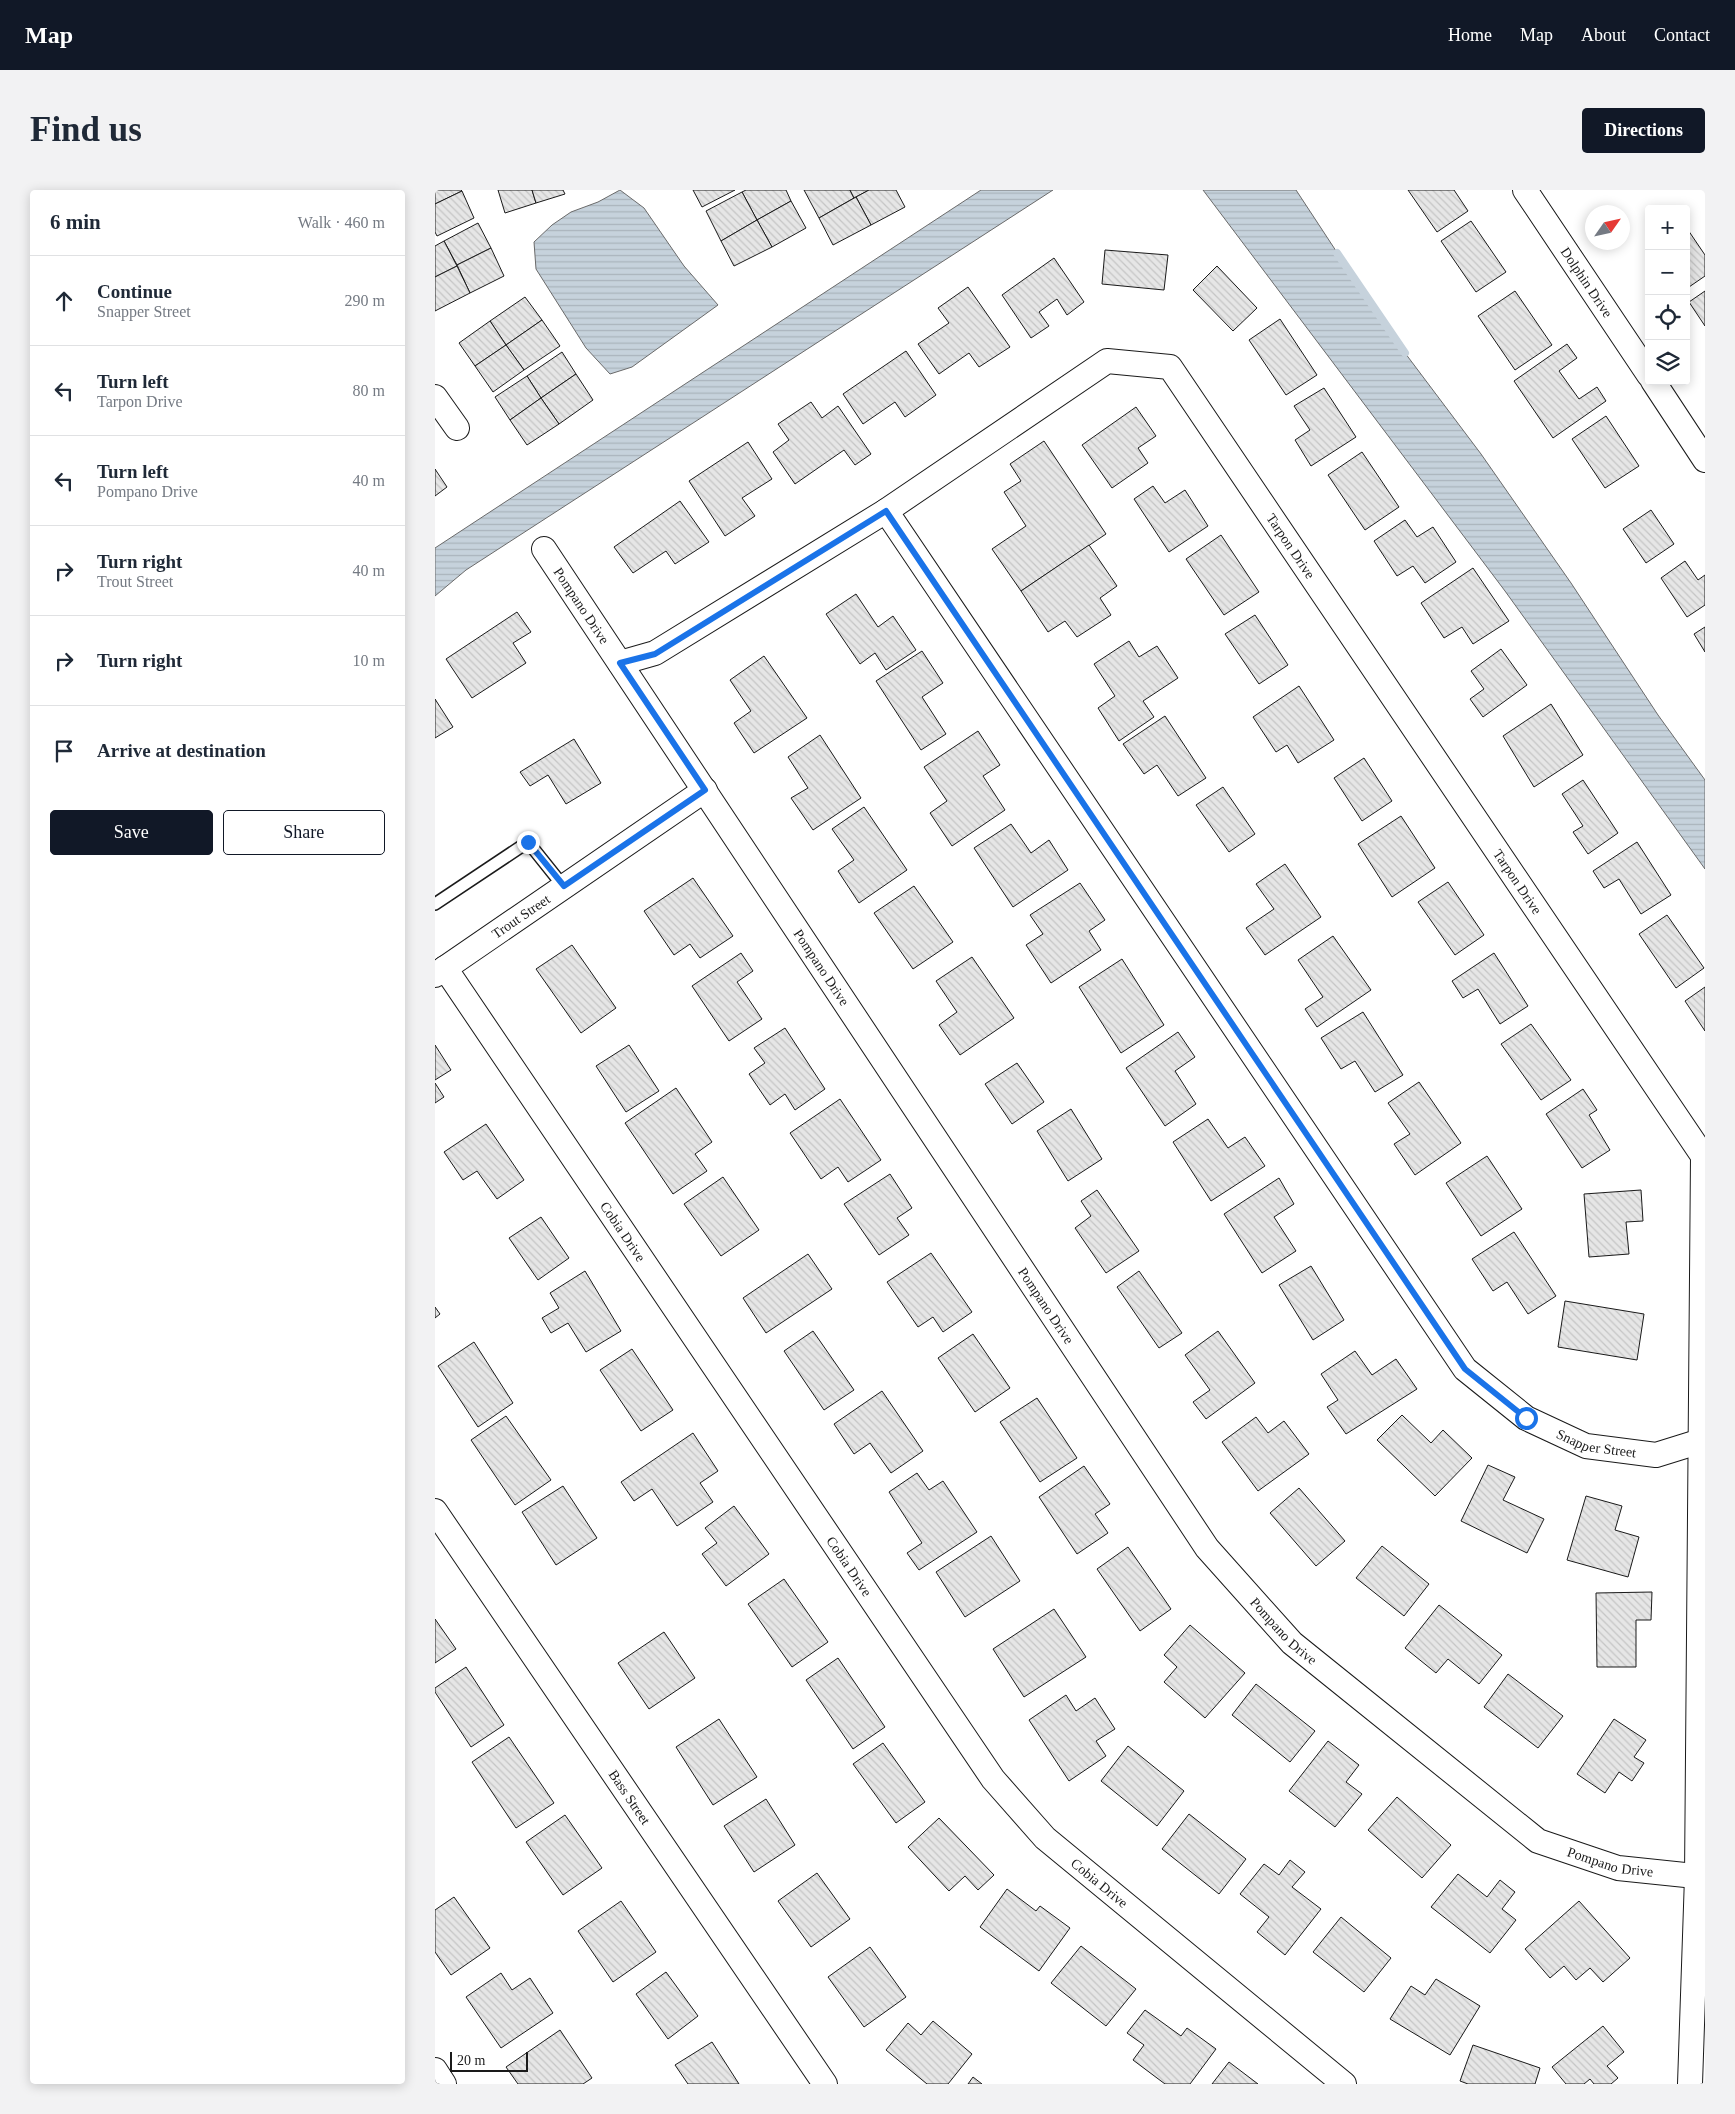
<!DOCTYPE html>
<meta charset="utf-8">
<style>
body{margin:0;font-family:"Times New Roman",serif;background:#f2f2f3;color:#1f2937}
.controls{position:absolute;right:15px;top:15px;display:grid;overflow:hidden;border-radius:5px;box-shadow:0 2px 12px #0003}
.controls button{width:45px;height:45px;display:grid;place-items:center;padding:0;border:0;border-bottom:1px solid #e0e1e3;background:#fff;color:#1f2937;font:25px sans-serif}
.compass{position:absolute;left:1150px;top:15px;width:45px;height:45px;border-radius:50%;background:#fff;box-shadow:0 2px 12px #0003;rotate:56deg}
.scale{position:absolute;left:15px;bottom:12px;width:78px;box-sizing:border-box;padding-left:5px;border:2px solid #1a1a1a;border-top:0;font-size:14px;line-height:18px;white-space:nowrap;color:#1a1a1a;-webkit-text-stroke:4px #fff;paint-order:stroke}
.stop{position:absolute;width:15px;height:15px;margin:-11px;border:4px solid #1a73e8;border-radius:50%;background:#fff}
.stop.end{background:#1a73e8;border-color:#fff;box-shadow:0 1px 5px #0008}
.list{margin:0;padding:0;list-style:none}
h2{display:flex;justify-content:space-between;align-items:center;height:65px;margin:0;padding:0 20px;font-size:21px}
h2 small{font-size:16px;font-weight:400;color:#747a83}
.list li{display:grid;grid-template-columns:32px 1fr auto;gap:15px;align-items:center;box-sizing:border-box;height:90px;padding:0 20px;border-top:1px solid #e0e1e3}
.list b{display:block;font-size:19px;white-space:nowrap}
.list p{margin:0;font-size:16px;white-space:nowrap;color:#747a83}
.list em{font-size:16px;font-style:normal;color:#747a83}
.actions{display:flex;gap:10px;padding:15px 20px}
.actions a{flex:1;padding:11px 0;border:1px solid #111827;border-radius:5px;text-align:center;font-size:18px;color:#111827}
.actions .main{background:#111827;color:#fff}
.icon{flex:none;width:28px;height:28px;fill:none;stroke:currentColor;stroke-width:2;stroke-linecap:round;stroke-linejoin:round}
.map{position:relative;flex:none;width:1270px;height:1894px;overflow:hidden;border-radius:5px}
header{display:flex;align-items:center;gap:30px;box-sizing:border-box;height:70px;padding:0 25px;background:#111827;color:#fff}
header strong{font-size:24px}
nav{display:flex;gap:28px;margin-inline-start:auto;font-size:18px}
.intro{display:flex;align-items:center;justify-content:space-between;box-sizing:border-box;height:120px;padding:0 30px}
h1{margin:0;font-size:35px}
.button{padding:12px 22px;border-radius:5px;background:#111827;color:#fff;font-size:18px;font-weight:700}
main{display:flex;gap:30px;padding:0 30px}
aside{flex:1;background:#fff;border-radius:5px;box-shadow:0 2px 12px #0003}
.map>svg:first-child{display:block}
.water{fill:url(#water-rules);stroke:#6a6a6a}
.lines{fill:none;stroke-linecap:round;stroke-linejoin:round}
.stream{stroke:#c6d2dc;stroke-width:8}
.building{fill:url(#building-back-hatch);stroke:#1a1a1a}
.service-casing{stroke:#1a1a1a;stroke-width:14}
.minor-casing{stroke:#1a1a1a;stroke-width:26}
.service{stroke:#fff;stroke-width:11}
.minor{stroke:#fff;stroke-width:24}
.route{stroke:#1a73e8;stroke-width:6}
.labels{text-anchor:middle;dominant-baseline:central;stroke-width:4;stroke-linejoin:round;paint-order:stroke}
.street-label{font-size:14px;fill:#1a1a1a;stroke:#fff}
</style>
<header>
<strong>Map</strong>
<nav><a>Home</a><a>Map</a><a>About</a><a>Contact</a></nav>
</header>
<div class="intro"><h1>Find us</h1><a class="button">Directions</a></div>
<main>
<aside>
<h2>6 min<small>Walk · 460 m</small></h2>
<ul class="list">
<li><svg class="icon" aria-label="ahead" viewBox="0 0 24 24"><path d="M12 20V5M6 11l6-6 6 6"/></svg><div><b>Continue</b><p>Snapper Street</p></div><em>290 m</em></li>
<li><svg class="icon" aria-label="left" viewBox="0 0 24 24"><path d="M17 20v-9H6M10 6l-5 5 5 5"/></svg><div><b>Turn left</b><p>Tarpon Drive</p></div><em>80 m</em></li>
<li><svg class="icon" aria-label="left" viewBox="0 0 24 24"><path d="M17 20v-9H6M10 6l-5 5 5 5"/></svg><div><b>Turn left</b><p>Pompano Drive</p></div><em>40 m</em></li>
<li><svg class="icon" aria-label="right" viewBox="0 0 24 24"><path d="M7 20v-9h11M14 6l5 5-5 5"/></svg><div><b>Turn right</b><p>Trout Street</p></div><em>40 m</em></li>
<li><svg class="icon" aria-label="right" viewBox="0 0 24 24"><path d="M7 20v-9h11M14 6l5 5-5 5"/></svg><div><b>Turn right</b></div><em>10 m</em></li>
<li><svg class="icon" aria-label="arrive" viewBox="0 0 24 24"><path d="M6 21V4h12l-3 4 3 4H6"/></svg><div><b>Arrive at destination</b></div></li>
</ul>
<div class="actions"><a class="main">Save</a><a>Share</a></div>
</aside>
<div class="map">
<svg width="1270" height="1894" viewBox="0 0 1270 1894">
<defs>
<pattern id="water-rules" width="6" height="5" patternUnits="userSpaceOnUse" patternTransform="scale(1.25)"><rect width="6" height="5" fill="#c6d2dc"/><path d="M0 2.5h6" fill="none" stroke="#aab4bc"/></pattern>
<pattern id="building-back-hatch" width="6" height="6" patternUnits="userSpaceOnUse" patternTransform="scale(1.25)"><rect width="6" height="6" fill="#e6e6e6"/><path d="M-1 5l2 2M0 0l6 6M5-1l2 2" fill="none" stroke="#c5c5c5"/></pattern>
</defs>
<rect width="100%" height="100%" fill="#fff"/>
<g class="water">
<polygon points="185,0 209,18 249,76 283,115 197,177 175,184 151,158 101,79 99,52 117,35 136,22 163,12"/>
<polygon points="546,0 618,0 31,380 0,406 0,358"/>
<polygon points="768,0 861,0 955,143 1046,264 1136,393 1223,525 1270,590 1270,679 1070,401"/>
</g>
<g class="lines">
<polyline class="stream" points="902,63 970,163"/>
</g>
<g class="building">
<polygon points="0,0 26,0 27,1 0,14"/>
<polygon points="63,0 97,0 101,13 70,23"/>
<polygon points="97,0 128,0 130,4 101,13"/>
<polygon points="258,0 300,0 267,17"/>
<polygon points="311,0 351,0 356,11 322,30 307,2"/>
<polygon points="369,0 415,0 419,8 384,28"/>
<polygon points="415,0 434,0 419,8"/>
<polygon points="434,0 461,0 470,17 436,35 421,7"/>
<polygon points="973,0 1019,0 1033,21 1002,42"/>
<polygon points="27,1 39,28 2,46 0,42 0,14"/>
<polygon points="307,2 322,30 286,51 271,21"/>
<polygon points="421,7 436,35 398,55 384,28"/>
<polygon points="356,11 371,38 337,57 322,30"/>
<polygon points="322,30 337,57 299,76 286,51"/>
<polygon points="1036,31 1071,82 1041,102 1006,51"/>
<polygon points="43,33 56,58 22,75 9,51"/>
<polygon points="1251,37 1270,65 1270,86 1254,97 1251,93"/>
<polygon points="9,51 22,76 0,87 0,56"/>
<polygon points="56,58 69,86 35,103 22,75"/>
<polygon points="670,60 733,65 729,100 667,94"/>
<polygon points="619,68 649,112 632,125 622,109 604,122 614,136 596,148 567,105"/>
<polygon points="22,76 35,103 0,121 0,87"/>
<polygon points="782,76 822,118 798,141 758,100"/>
<polygon points="533,97 575,157 544,177 534,163 504,184 483,154 514,133 503,118"/>
<polygon points="1080,101 1117,155 1080,180 1043,126"/>
<polygon points="1270,101 1270,136 1254,112"/>
<polygon points="90,107 107,130 71,155 55,131"/>
<polygon points="845,129 882,185 851,205 814,150"/>
<polygon points="107,130 125,156 89,180 71,155"/>
<polygon points="55,131 71,155 40,176 24,153"/>
<polygon points="1132,154 1142,168 1124,181 1144,209 1162,197 1171,211 1118,248 1079,191"/>
<polygon points="71,155 89,180 58,202 40,176"/>
<polygon points="471,161 501,205 470,227 460,212 428,234 408,204"/>
<polygon points="127,162 141,184 106,208 92,186"/>
<polygon points="141,184 158,210 124,234 106,208"/>
<polygon points="92,186 106,208 75,230 60,207"/>
<polygon points="889,198 921,247 876,276 860,250 875,240 859,216"/>
<polygon points="106,208 124,234 92,255 75,230"/>
<polygon points="376,212 387,228 403,216 436,264 420,275 409,260 360,294 338,262 354,250 343,234"/>
<polygon points="701,217 721,246 703,258 713,273 677,298 647,255"/>
<polygon points="1171,226 1204,276 1170,298 1137,249"/>
<polygon points="609,251 671,344 586,401 557,359 591,336 569,302 586,291 575,274"/>
<polygon points="313,252 337,289 307,308 320,326 290,346 254,291"/>
<polygon points="927,262 964,317 930,340 893,285"/>
<polygon points="0,279 12,297 0,306"/>
<polygon points="718,296 730,313 750,300 773,336 734,362 699,309"/>
<polygon points="245,311 274,352 240,374 231,361 198,383 179,357"/>
<polygon points="1216,320 1239,354 1211,373 1188,339"/>
<polygon points="970,330 982,347 998,337 1021,372 990,393 978,376 962,386 939,351"/>
<polygon points="786,345 824,402 789,425 751,369"/>
<polygon points="654,355 682,396 665,408 676,425 642,447 630,431 613,442 586,401"/>
<polygon points="1250,371 1263,390 1270,385 1270,415 1252,427 1226,388"/>
<polygon points="1038,378 1074,431 1038,454 1027,437 1009,448 986,413"/>
<polygon points="421,404 443,437 458,426 481,460 451,480 440,463 425,474 391,424"/>
<polygon points="82,422 96,442 78,453 91,473 37,508 11,469"/>
<polygon points="820,425 853,475 824,494 790,444"/>
<polygon points="1270,437 1270,462 1259,444"/>
<polygon points="694,451 704,467 722,456 743,488 708,511 719,527 684,551 663,518 680,506 659,474"/>
<polygon points="1066,459 1092,495 1048,527 1035,509 1049,499 1036,481"/>
<polygon points="487,461 508,493 487,507 511,544 486,560 441,491"/>
<polygon points="329,466 372,528 319,563 299,533 316,521 295,490"/>
<polygon points="864,496 899,550 863,573 852,555 841,562 818,527"/>
<polygon points="0,509 18,537 0,548"/>
<polygon points="1116,514 1148,565 1099,597 1068,546"/>
<polygon points="730,526 771,588 743,606 722,575 709,584 688,554"/>
<polygon points="543,541 565,575 548,586 570,620 517,656 495,623 512,611 489,577"/>
<polygon points="385,545 426,608 378,640 356,608 373,598 353,567"/>
<polygon points="139,549 166,593 131,614 113,585 95,596 85,582"/>
<polygon points="929,568 957,611 927,631 899,588"/>
<polygon points="1148,590 1183,643 1153,664 1138,642 1148,636 1127,604"/>
<polygon points="788,597 820,644 794,662 761,615"/>
<polygon points="429,617 472,680 424,713 403,681 419,670 397,639"/>
<polygon points="966,626 1000,678 957,707 923,654"/>
<polygon points="576,634 596,663 614,650 633,680 578,717 539,658"/>
<polygon points="1202,652 1236,705 1206,724 1184,689 1169,698 1158,681"/>
<polygon points="850,674 886,727 830,765 811,738 839,719 821,694"/>
<polygon points="258,688 298,746 265,768 255,754 239,765 209,721"/>
<polygon points="1013,692 1049,745 1020,765 983,712"/>
<polygon points="645,693 670,730 654,741 666,760 616,793 591,755 608,744 595,725"/>
<polygon points="479,696 518,752 478,779 439,723"/>
<polygon points="1232,725 1269,778 1241,798 1204,744"/>
<polygon points="898,746 936,800 882,837 870,819 888,807 863,770"/>
<polygon points="137,755 181,818 146,843 101,779"/>
<polygon points="306,763 318,781 302,792 327,829 294,851 257,796"/>
<polygon points="1059,763 1093,816 1065,834 1043,799 1028,808 1017,791"/>
<polygon points="537,767 579,828 525,865 504,835 522,822 501,791"/>
<polygon points="687,769 729,835 686,863 644,797"/>
<polygon points="1270,797 1270,841 1250,811"/>
<polygon points="928,822 968,885 940,902 920,871 906,879 886,848"/>
<polygon points="1096,834 1136,890 1106,910 1066,854"/>
<polygon points="350,838 390,899 360,920 350,904 335,915 314,884 330,873 319,858"/>
<polygon points="743,842 760,867 740,881 761,914 730,936 691,878"/>
<polygon points="0,855 16,880 0,890"/>
<polygon points="194,855 224,901 191,922 161,876"/>
<polygon points="582,873 609,912 577,934 550,894"/>
<polygon points="984,892 1026,953 980,985 959,954 975,944 953,913"/>
<polygon points="0,893 9,907 0,913"/>
<polygon points="241,898 277,952 260,964 272,981 238,1004 190,933"/>
<polygon points="1148,899 1162,920 1154,925 1175,960 1147,978 1111,924"/>
<polygon points="405,909 446,970 413,992 403,977 386,989 355,943"/>
<polygon points="636,919 667,969 633,991 602,941"/>
<polygon points="773,929 793,958 810,947 830,976 776,1011 738,952"/>
<polygon points="51,934 89,990 62,1009 42,981 28,990 9,962"/>
<polygon points="1052,966 1087,1019 1046,1046 1011,993"/>
<polygon points="455,984 477,1018 462,1028 474,1045 444,1065 409,1014"/>
<polygon points="288,987 324,1040 286,1066 249,1014"/>
<polygon points="844,988 859,1014 839,1027 861,1061 827,1083 789,1024"/>
<polygon points="662,1000 704,1061 671,1083 640,1038 656,1026 646,1011"/>
<polygon points="1206,1000 1208,1031 1191,1032 1194,1064 1154,1067 1149,1004"/>
<polygon points="106,1027 134,1068 103,1090 74,1048"/>
<polygon points="1079,1042 1121,1106 1093,1124 1072,1092 1058,1101 1037,1069"/>
<polygon points="496,1063 537,1122 508,1142 498,1127 483,1137 452,1092"/>
<polygon points="373,1064 397,1099 331,1143 308,1108"/>
<polygon points="876,1076 909,1130 878,1150 844,1095"/>
<polygon points="150,1081 186,1141 151,1162 133,1133 116,1143 107,1128 124,1118 115,1103"/>
<polygon points="704,1081 747,1143 724,1158 682,1097"/>
<polygon points="1130,1111 1209,1124 1202,1170 1123,1157"/>
<polygon points="0,1117 5,1124 0,1128"/>
<polygon points="378,1141 419,1200 389,1220 349,1161"/>
<polygon points="783,1141 820,1193 771,1229 758,1212 775,1200 750,1165"/>
<polygon points="538,1144 575,1198 540,1222 503,1168"/>
<polygon points="39,1152 78,1213 43,1237 3,1176"/>
<polygon points="197,1159 238,1220 206,1241 165,1180"/>
<polygon points="920,1161 937,1185 961,1169 982,1199 911,1244 892,1217 903,1210 886,1184"/>
<polygon points="447,1201 488,1261 456,1283 435,1253 419,1264 399,1234"/>
<polygon points="602,1208 642,1268 605,1292 565,1232"/>
<polygon points="967,1225 996,1253 1008,1240 1037,1268 1000,1306 942,1250"/>
<polygon points="71,1226 116,1290 80,1315 36,1250"/>
<polygon points="821,1227 833,1243 849,1231 874,1264 823,1301 787,1252"/>
<polygon points="258,1243 283,1281 265,1293 278,1312 242,1336 217,1299 199,1311 186,1292"/>
<polygon points="1053,1275 1080,1287 1068,1310 1109,1329 1092,1363 1026,1331"/>
<polygon points="649,1276 675,1314 660,1324 673,1343 642,1364 604,1307"/>
<polygon points="482,1283 494,1300 508,1291 542,1342 484,1380 472,1363 487,1353 454,1302"/>
<polygon points="128,1296 162,1348 121,1375 87,1322"/>
<polygon points="864,1298 910,1351 881,1376 835,1323"/>
<polygon points="1151,1306 1187,1316 1180,1340 1204,1347 1193,1387 1132,1370"/>
<polygon points="299,1316 334,1364 291,1396 267,1364 282,1353 270,1338"/>
<polygon points="556,1346 585,1391 530,1427 501,1382"/>
<polygon points="947,1356 994,1394 969,1426 921,1388"/>
<polygon points="693,1357 736,1419 705,1441 662,1379"/>
<polygon points="349,1389 393,1452 357,1477 313,1414"/>
<polygon points="1217,1402 1216,1430 1201,1430 1201,1477 1162,1477 1161,1403"/>
<polygon points="1004,1415 1067,1465 1044,1494 1013,1469 1001,1483 970,1458"/>
<polygon points="619,1419 651,1467 589,1507 558,1459"/>
<polygon points="0,1429 21,1459 0,1473"/>
<polygon points="755,1435 810,1483 770,1528 729,1492 742,1477 729,1465"/>
<polygon points="229,1442 260,1488 214,1519 183,1473"/>
<polygon points="403,1468 450,1537 418,1559 371,1490"/>
<polygon points="31,1477 69,1535 36,1557 0,1502 0,1498"/>
<polygon points="1073,1484 1128,1526 1103,1558 1049,1517"/>
<polygon points="821,1494 880,1541 855,1572 797,1525"/>
<polygon points="631,1505 641,1521 660,1508 680,1539 661,1551 671,1566 634,1591 594,1530"/>
<polygon points="284,1529 322,1587 278,1615 241,1557"/>
<polygon points="1179,1529 1211,1550 1199,1567 1209,1573 1197,1591 1184,1582 1170,1603 1142,1584"/>
<polygon points="74,1547 119,1613 81,1638 37,1572"/>
<polygon points="893,1551 924,1575 911,1592 927,1604 900,1637 854,1601"/>
<polygon points="448,1553 490,1612 461,1633 418,1574"/>
<polygon points="693,1556 749,1601 722,1636 666,1591"/>
<polygon points="962,1607 1016,1655 987,1688 933,1640"/>
<polygon points="331,1609 360,1655 319,1682 289,1636"/>
<polygon points="754,1624 811,1669 784,1704 727,1659"/>
<polygon points="130,1625 167,1678 128,1705 91,1652"/>
<polygon points="504,1628 559,1685 543,1700 530,1686 514,1701 473,1657"/>
<polygon points="855,1670 870,1682 857,1697 886,1719 850,1765 822,1742 834,1727 805,1704 829,1674 844,1685"/>
<polygon points="382,1683 415,1729 376,1757 343,1711"/>
<polygon points="1023,1684 1052,1707 1065,1690 1080,1702 1067,1719 1081,1730 1055,1763 996,1717"/>
<polygon points="572,1699 601,1721 605,1716 635,1738 604,1781 545,1737"/>
<polygon points="19,1707 55,1758 16,1785 0,1762 0,1720"/>
<polygon points="186,1711 221,1762 178,1792 143,1741"/>
<polygon points="1144,1711 1195,1768 1168,1792 1155,1778 1141,1790 1129,1776 1115,1788 1090,1759"/>
<polygon points="906,1727 956,1768 929,1802 878,1762"/>
<polygon points="646,1756 701,1799 671,1836 616,1793"/>
<polygon points="435,1757 471,1807 429,1837 393,1787"/>
<polygon points="231,1782 263,1826 233,1849 201,1804"/>
<polygon points="66,1783 77,1800 95,1788 118,1823 66,1858 31,1807"/>
<polygon points="1001,1789 1045,1816 1015,1865 955,1829 976,1796 990,1805"/>
<polygon points="710,1820 746,1846 752,1838 781,1859 755,1894 730,1894 698,1870 709,1855 692,1843"/>
<polygon points="498,1831 537,1864 513,1894 492,1894 451,1860 473,1833 486,1845"/>
<polygon points="1168,1836 1189,1862 1172,1876 1183,1888 1176,1894 1159,1894 1155,1889 1149,1894 1131,1894 1117,1877"/>
<polygon points="125,1840 157,1888 148,1894 83,1894 71,1877"/>
<polygon points="277,1852 304,1894 253,1894 240,1875"/>
<polygon points="1038,1855 1105,1878 1100,1894 1033,1894 1025,1891"/>
<polygon points="794,1872 823,1894 777,1894"/>
<polygon points="538,1887 547,1894 533,1894"/>
</g>
<g class="lines">
<defs>
<polyline id="service" points="0,714 93,652 129,697"/>
<g id="minor">
<path id="s1" d="M1090,0L1214,185"/>
<polyline points="1218,191 1270,270"/>
<polyline points="0,207 22,238"/>
<path id="s2" d="M451,321L1030,1179L1091,1228L1151,1256L1221,1265L1266,1251"/>
<path id="s3" d="M109,359L772,1358L857,1453L1103,1651L1183,1678L1270,1687"/>
<path id="s4" d="M185,473L220,463L451,321L672,171L735,177L1268,966L1262,1687L1255,1894"/>
<path id="s5" d="M10,778L558,1589L610,1648L909,1894"/>
<path id="s6" d="M0,785L270,600"/>
<path id="s7" d="M0,1321L390,1894"/>
<polyline points="0,1880 9,1894"/>
</g>
</defs>
<use href="#service" class="service-casing"/>
<use href="#minor" class="minor-casing"/>
<use href="#service" class="service"/>
<use href="#minor" class="minor"/>
</g>
<g class="lines">
<polyline class="route" points="93,652 129,696 270,600 185,473 220,464 451,321 1030,1179 1091,1228"/>
</g>
<g class="labels">
<g class="street-label">
<text stroke="none"><textPath href="#s1" startOffset="111">Dolphin Drive</textPath></text>
<text stroke="none"><textPath href="#s4" startOffset="854">Tarpon Drive</textPath></text>
<text stroke="none"><textPath href="#s3" startOffset="68">Pompano Drive</textPath></text>
<text stroke="none"><textPath href="#s4" startOffset="1259">Tarpon Drive</textPath></text>
<text stroke="none"><textPath href="#s6" startOffset="104">Trout Street</textPath></text>
<text stroke="none"><textPath href="#s3" startOffset="502">Pompano Drive</textPath></text>
<text stroke="none"><textPath href="#s5" startOffset="318">Cobia Drive</textPath></text>
<text stroke="none"><textPath href="#s3" startOffset="908">Pompano Drive</textPath></text>
<text stroke="none"><textPath href="#s2" startOffset="1189">Snapper Street</textPath></text>
<text stroke="none"><textPath href="#s5" startOffset="722">Cobia Drive</textPath></text>
<text stroke="none"><textPath href="#s3" startOffset="1312">Pompano Drive</textPath></text>
<text stroke="none"><textPath href="#s7" startOffset="346">Bass Street</textPath></text>
<text stroke="none"><textPath href="#s3" startOffset="1718">Pompano Drive</textPath></text>
<text stroke="none"><textPath href="#s5" startOffset="1128">Cobia Drive</textPath></text>
</g>
</g>
</svg>
<div class="controls">
<button>+</button>
<button>−</button>
<button><svg class="icon" aria-label="locate" viewBox="0 0 24 24"><circle cx="12" cy="12" r="6"/><path d="M12 2v4M12 18v4M2 12h4M18 12h4"/></svg></button>
<button><svg class="icon" aria-label="layers" viewBox="0 0 24 24"><path d="M12 4l9 5-9 5-9-5zM3 14l9 5 9-5"/></svg></button>
</div>
<svg class="compass" viewBox="-18 -18 36 36"><path d="M0-13l5 13h-10z" fill="#e53935"/><path d="M0 13l5-13h-10z" fill="#747a83"/></svg>
<div class="scale">20 m</div>
<div class="stop" style="left:1091px;top:1228px"></div>
<div class="stop end" style="left:93px;top:652px"></div>
</div>
</main>
